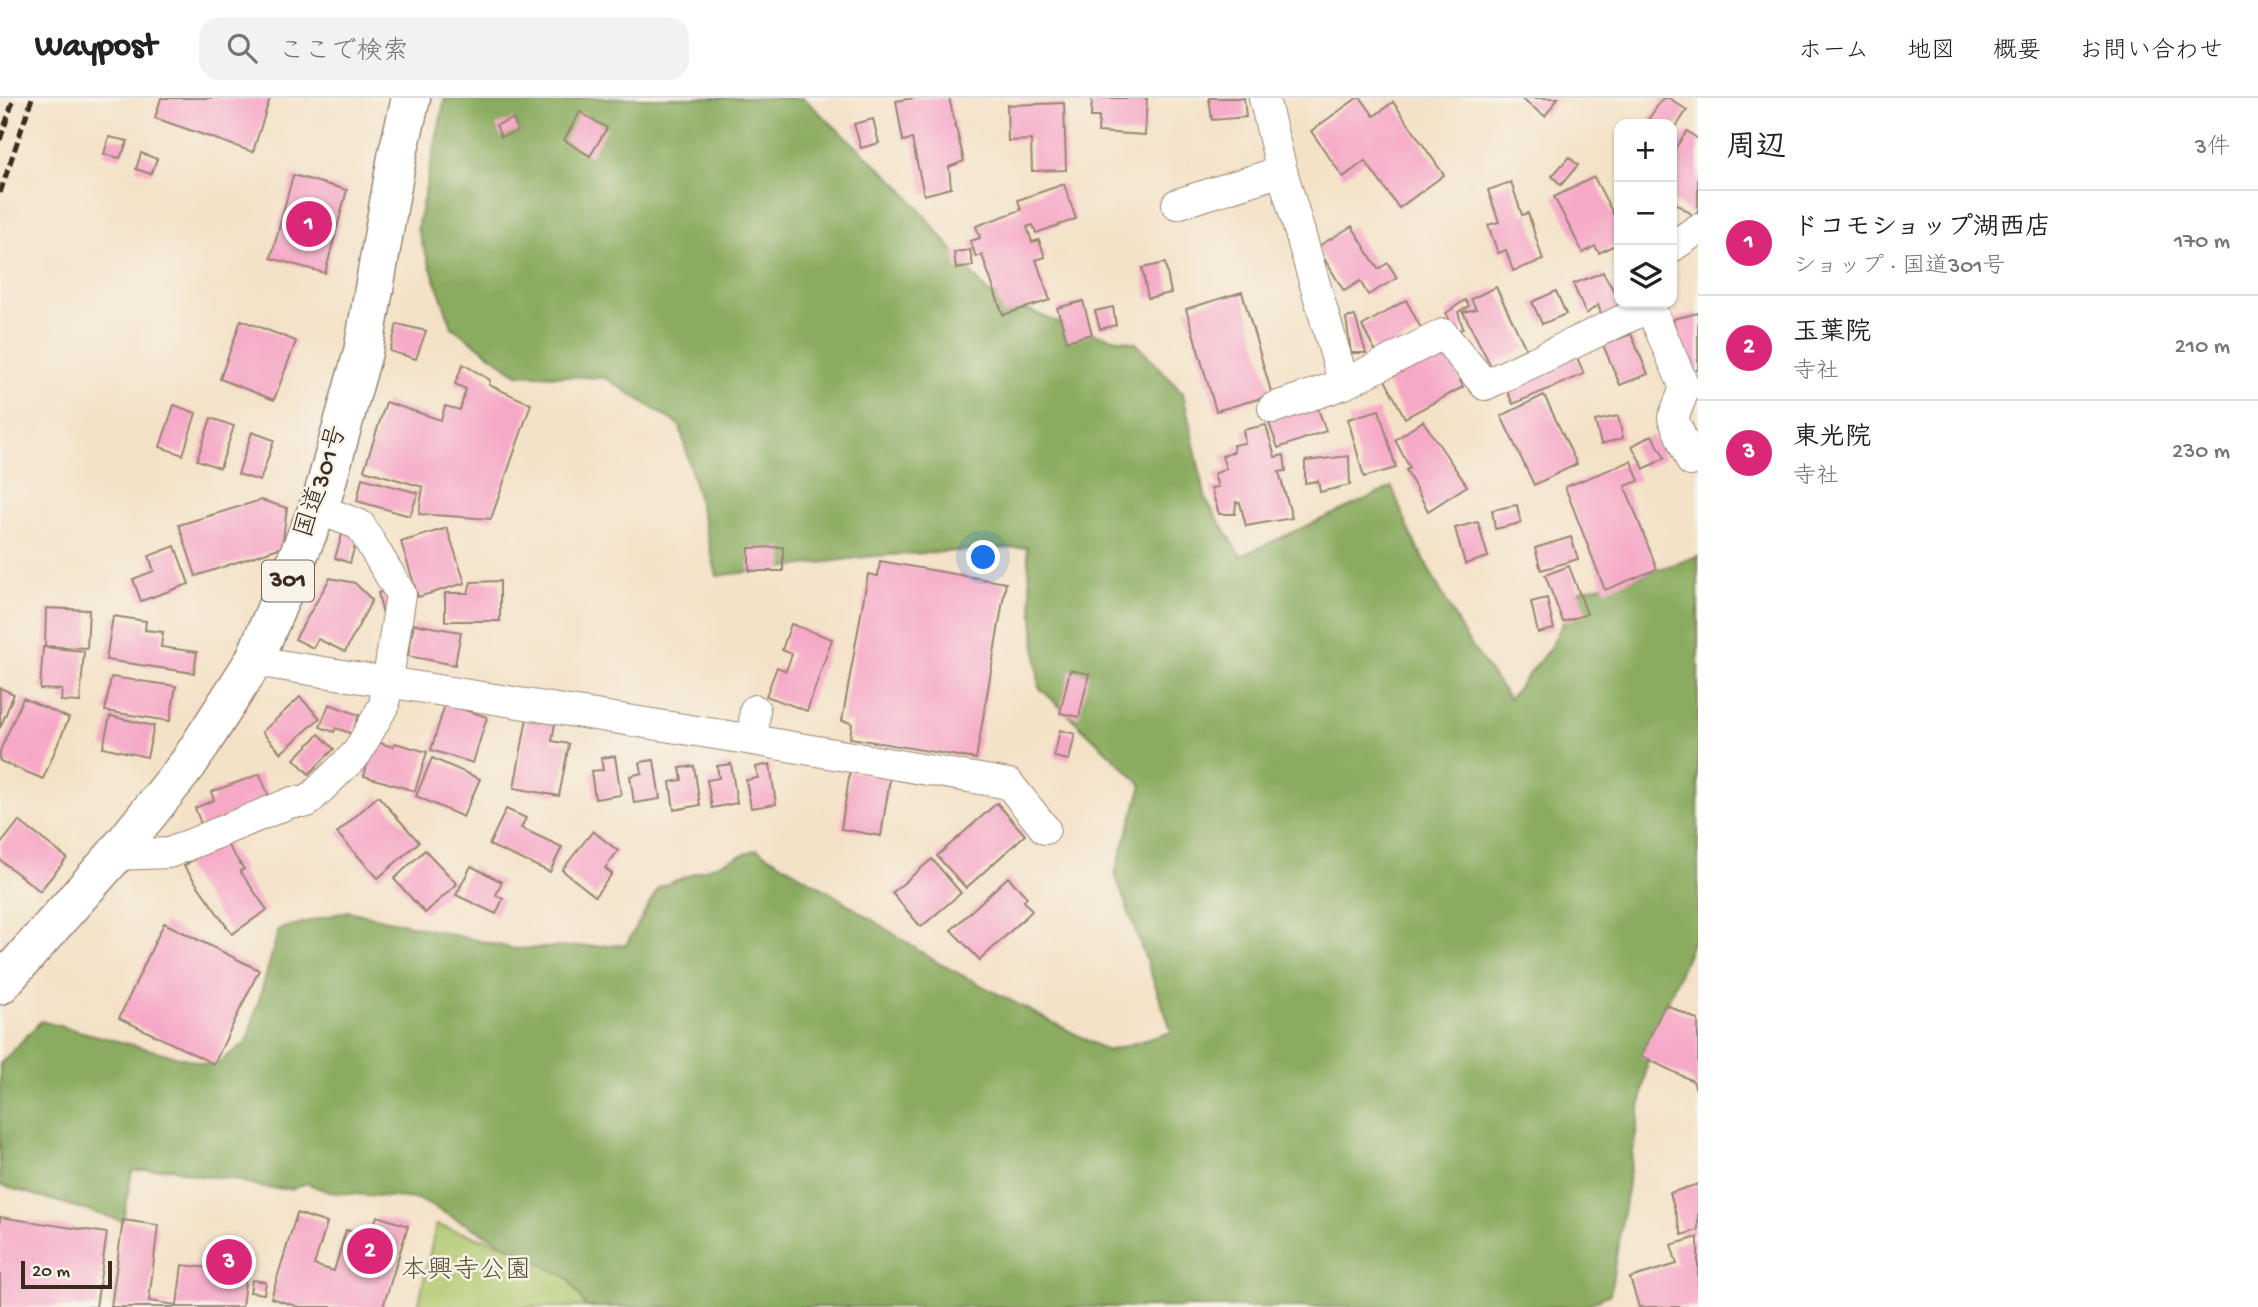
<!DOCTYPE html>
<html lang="ja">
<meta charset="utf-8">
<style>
body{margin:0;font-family:"Gochi Hand","Klee One",sans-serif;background:#f2f2f2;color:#222}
.controls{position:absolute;right:21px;top:21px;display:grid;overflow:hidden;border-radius:14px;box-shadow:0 2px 5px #0004}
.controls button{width:63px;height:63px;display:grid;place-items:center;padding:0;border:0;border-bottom:2px solid #e0e0e0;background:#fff;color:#222;font:35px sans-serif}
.scale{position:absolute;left:21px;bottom:18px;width:91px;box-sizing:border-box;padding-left:7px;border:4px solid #3b2a1e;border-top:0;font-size:19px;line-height:24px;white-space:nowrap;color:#3b2a1e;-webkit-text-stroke:5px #f7f3e8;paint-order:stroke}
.you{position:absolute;left:984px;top:460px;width:24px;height:24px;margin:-18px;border:5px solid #fff;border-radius:50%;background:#1a73e8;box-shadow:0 0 0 10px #1a73e833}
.badge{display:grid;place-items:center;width:46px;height:46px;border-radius:50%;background:#db2777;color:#fff;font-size:23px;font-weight:700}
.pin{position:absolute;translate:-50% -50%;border:4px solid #fff;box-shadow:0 2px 7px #0006}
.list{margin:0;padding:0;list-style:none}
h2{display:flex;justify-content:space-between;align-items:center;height:91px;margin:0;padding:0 28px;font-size:30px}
h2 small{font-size:23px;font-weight:400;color:#767676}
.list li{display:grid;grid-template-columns:46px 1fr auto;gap:21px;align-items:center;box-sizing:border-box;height:105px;padding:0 28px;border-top:2px solid #e0e0e0}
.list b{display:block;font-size:26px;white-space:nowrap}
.list p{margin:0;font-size:23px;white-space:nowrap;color:#767676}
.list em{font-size:23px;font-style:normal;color:#767676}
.icon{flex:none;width:38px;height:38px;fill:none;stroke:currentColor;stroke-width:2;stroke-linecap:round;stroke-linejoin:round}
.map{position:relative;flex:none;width:1698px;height:1209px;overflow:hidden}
header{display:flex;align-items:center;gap:42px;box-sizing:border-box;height:98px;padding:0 35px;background:#fff;border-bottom:2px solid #e0e0e0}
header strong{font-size:33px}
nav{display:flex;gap:38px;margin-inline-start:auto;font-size:24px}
.search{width:490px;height:63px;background:#f2f2f2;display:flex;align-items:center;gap:18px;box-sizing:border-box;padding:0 24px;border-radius:21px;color:#767676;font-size:26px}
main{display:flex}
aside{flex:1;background:#fff}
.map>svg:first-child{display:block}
.green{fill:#afc76c;stroke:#757845;stroke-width:2}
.forest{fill:#8bac60;stroke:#636b3f;stroke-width:2}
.building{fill:#f6a9c7}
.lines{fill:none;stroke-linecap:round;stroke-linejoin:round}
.minor-casing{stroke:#988673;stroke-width:32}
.highway-casing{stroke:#988673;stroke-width:41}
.minor{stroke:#fff;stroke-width:30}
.highway{stroke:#fff;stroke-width:38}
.rail{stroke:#3b2a1e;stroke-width:5;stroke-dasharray:10 5;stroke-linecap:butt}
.labels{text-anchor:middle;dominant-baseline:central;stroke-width:5;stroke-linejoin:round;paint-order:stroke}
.shield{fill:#f7f3e8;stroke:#73665b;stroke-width:2}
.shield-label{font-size:24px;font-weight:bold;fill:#3b2a1e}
.street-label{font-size:26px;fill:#3b2a1e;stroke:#f7f3e8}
.park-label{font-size:26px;fill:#585132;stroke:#f7f3e8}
</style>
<header>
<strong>Waypost</strong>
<div class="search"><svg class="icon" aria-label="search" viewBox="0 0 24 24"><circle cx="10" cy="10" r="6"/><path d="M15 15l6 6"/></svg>ここで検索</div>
<nav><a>ホーム</a><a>地図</a><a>概要</a><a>お問い合わせ</a></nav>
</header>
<main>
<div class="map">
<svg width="1698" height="1209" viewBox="0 0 1698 1209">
<rect width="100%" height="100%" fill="#f7f3e8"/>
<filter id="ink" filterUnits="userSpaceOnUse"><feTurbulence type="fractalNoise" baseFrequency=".0143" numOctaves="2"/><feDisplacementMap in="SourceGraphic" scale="14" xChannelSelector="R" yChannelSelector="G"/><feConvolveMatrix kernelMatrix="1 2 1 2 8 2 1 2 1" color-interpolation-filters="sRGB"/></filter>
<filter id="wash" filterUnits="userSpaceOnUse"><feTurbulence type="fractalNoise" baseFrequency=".00686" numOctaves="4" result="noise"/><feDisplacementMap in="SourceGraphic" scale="28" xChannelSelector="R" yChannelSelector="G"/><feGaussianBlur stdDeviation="1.57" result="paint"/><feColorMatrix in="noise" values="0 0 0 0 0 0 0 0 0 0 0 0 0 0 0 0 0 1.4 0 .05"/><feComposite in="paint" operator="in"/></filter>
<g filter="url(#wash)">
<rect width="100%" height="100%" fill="#f4e2c8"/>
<polygon class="green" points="436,1127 718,1209 418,1209"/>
<polygon class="forest" points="445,0 803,0 900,88 987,194 1073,231 1136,245 1183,295 1206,402 1241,458 1392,389 1412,439 1464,537 1509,601 1550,550 1580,492 1634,480 1698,458 1698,830 1650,947 1610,1196 1583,1209 586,1209 568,1180 418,1101 329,1094 306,1085 293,1091 265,1090 230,1080 198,1078 172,1070 132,1073 123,1123 0,1087 0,966 41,923 213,968 247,944 279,831 348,813 515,851 626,847 659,789 757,751 831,795 938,865 1108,953 1172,934 1115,776 1142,687 1039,589 1027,449 873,458 717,478 680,328 606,280 517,276 452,229 417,131"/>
<g id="blocks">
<g class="building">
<polygon points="161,0 270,0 253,54 155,20"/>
<polygon points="914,0 949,0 964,63 949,69 951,90 924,97 912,41 903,43 896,3"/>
<polygon points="1092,0 1147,0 1145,37 1098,34 1099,19 1091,19"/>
<polygon points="1209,0 1244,0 1246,19 1212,22"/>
<polygon points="1357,0 1361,0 1374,18 1393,4 1444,77 1399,110 1365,63 1343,79 1311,33"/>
<polygon points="1520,0 1558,0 1545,18"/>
<polygon points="1663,0 1669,0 1687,12 1672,35 1672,26 1645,26"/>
<polygon points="1064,5 1066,72 1032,73 1031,42 1008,43 1007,7"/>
<polygon points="580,14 607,30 590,58 564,42"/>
<polygon points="513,21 518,33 501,39 496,27"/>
<polygon points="873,21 879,45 861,50 854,26"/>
<polygon points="1687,33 1698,41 1698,113 1694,118 1672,102 1672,55"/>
<polygon points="109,39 128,43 120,60 104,56"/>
<polygon points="141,55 157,61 151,76 136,71"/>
<polygon points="1569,59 1578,67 1561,87 1552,78"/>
<polygon points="293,77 347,92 325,175 271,160"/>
<polygon points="1594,79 1619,127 1619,145 1599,155 1595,148 1583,155 1554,99"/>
<polygon points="1511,84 1522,117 1528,115 1543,162 1513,173 1506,152 1498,155 1488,127 1499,124 1488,92"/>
<polygon points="1064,86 1076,121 1036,135 1033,127 1027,129 1032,144 1039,142 1045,159 1036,162 1050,202 1003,217 982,157 976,159 970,143 980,140 976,128 1021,112 1018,102"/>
<polygon points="1352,128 1378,171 1388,165 1397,180 1368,197 1360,183 1344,193 1317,149"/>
<polygon points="970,152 973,168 956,171 954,154"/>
<polygon points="1165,165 1171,195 1148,200 1142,170"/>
<polygon points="1603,174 1613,192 1619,191 1619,205 1632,205 1602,219 1598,207 1586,216 1573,186"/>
<polygon points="1496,189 1526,251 1491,268 1463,214 1476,211 1471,201"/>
<polygon points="1556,193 1566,216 1542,226 1532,204"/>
<polygon points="1242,194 1272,297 1216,313 1186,211"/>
<polygon points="1406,202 1422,232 1377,256 1362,228"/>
<polygon points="1465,202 1469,208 1458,214 1463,230 1456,235 1446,215"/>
<polygon points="1083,203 1092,236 1067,243 1057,210"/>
<polygon points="1113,209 1116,227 1100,231 1095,213"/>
<polygon points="1698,215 1698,272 1686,275 1673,221"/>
<polygon points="1355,218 1366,255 1351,255 1346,220"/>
<polygon points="241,222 296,243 274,302 220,281"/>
<polygon points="397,226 426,233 416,261 390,253"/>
<polygon points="1631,236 1648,276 1620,287 1603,247"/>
<polygon points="1446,251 1463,289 1405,320 1385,282"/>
<polygon points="1576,257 1584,276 1513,306 1504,287"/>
<polygon points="463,266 490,282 489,287 531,306 491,421 419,416 423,389 364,372 386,304 441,322 445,308 460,312 466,291 455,286"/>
<polygon points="1544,297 1577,366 1534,387 1501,318"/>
<polygon points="1316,305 1326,333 1278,350 1268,322"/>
<polygon points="174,307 196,315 183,357 160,349"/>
<polygon points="1379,312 1396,370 1364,379 1348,321"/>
<polygon points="1618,318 1623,340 1601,346 1595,323"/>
<polygon points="211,320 234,328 220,370 197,362"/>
<polygon points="1423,323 1467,388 1428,413 1406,372 1410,370 1395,342"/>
<polygon points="1266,327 1275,359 1284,357 1286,373 1279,374 1292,420 1246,428 1240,405 1236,404 1235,416 1219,416 1211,390 1218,389 1214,376 1226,371 1222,358 1234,354 1233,347 1245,345 1243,332"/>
<polygon points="252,334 274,342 260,383 238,376"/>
<polygon points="1652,337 1665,360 1644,371 1632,348"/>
<polygon points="1349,358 1350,387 1320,394 1318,383 1305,385 1305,363"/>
<polygon points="1631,363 1639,383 1625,388 1657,471 1605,492 1565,389"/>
<polygon points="362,380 418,395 410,418 357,403"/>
<polygon points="261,402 287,410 282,449 196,478 179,427"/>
<polygon points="1517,407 1521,425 1495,431 1492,412"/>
<polygon points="1478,424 1488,459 1465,466 1455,430"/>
<polygon points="447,430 465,485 418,499 401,444"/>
<polygon points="343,433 358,437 350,465 335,460"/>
<polygon points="1571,439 1578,461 1541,472 1535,450"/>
<polygon points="175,448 189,486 141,503 133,481 154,473 149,458"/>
<polygon points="783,449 783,473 749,473 749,450"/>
<polygon points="880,463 1006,485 976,661 850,640 852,625 842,623 868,476 878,478"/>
<polygon points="1569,468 1587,516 1563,524 1545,477"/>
<polygon points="330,480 355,485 372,502 345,554 318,541 313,550 295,541"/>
<polygon points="500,483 500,523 445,523 445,495 468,495 471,484"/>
<polygon points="389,492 393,511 382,513 378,495"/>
<polygon points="1547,500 1554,531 1538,535 1531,504"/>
<polygon points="46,510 89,512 87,550 45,548"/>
<polygon points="113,518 146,523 145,532 163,534 161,549 197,554 194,575 106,562"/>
<polygon points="414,526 461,534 455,567 408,558"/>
<polygon points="791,526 832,541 807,613 766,598 777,569 786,573 792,556 782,552"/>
<polygon points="43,549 84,553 80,604 61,603 62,592 40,591"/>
<polygon points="1070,572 1089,576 1079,619 1060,615"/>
<polygon points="111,579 176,588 170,623 105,613"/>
<polygon points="0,590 14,596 0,630"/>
<polygon points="300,599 320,620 281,655 262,634"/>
<polygon points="23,600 69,620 43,681 0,663 0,653"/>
<polygon points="329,606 359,617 352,636 336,630 334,634 320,629"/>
<polygon points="445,606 487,619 473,665 431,652"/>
<polygon points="110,618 154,628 147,659 103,649"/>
<polygon points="527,620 555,626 552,643 569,646 559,698 514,690"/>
<polygon points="1060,632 1075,636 1069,662 1054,659"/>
<polygon points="319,636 334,651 309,676 294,661"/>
<polygon points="374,643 393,649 395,645 427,654 415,693 364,678"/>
<polygon points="615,658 621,697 595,701 591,673 603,672 601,660"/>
<polygon points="432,660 480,681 463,719 416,698"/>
<polygon points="654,662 660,701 634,705 630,678 642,675 640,664"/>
<polygon points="731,666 737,705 712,710 707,682 719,680 717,668"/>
<polygon points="770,666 776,706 751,710 746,682 758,680 756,669"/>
<polygon points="694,668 700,707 674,712 670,684 682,682 680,670"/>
<polygon points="850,673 890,680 881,738 841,731"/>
<polygon points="260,676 271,704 203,731 195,710 214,702 211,694"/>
<polygon points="378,698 419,744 378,780 337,735"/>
<polygon points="997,705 1025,737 966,790 937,758"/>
<polygon points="506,711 526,720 521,730 562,749 550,774 489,747"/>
<polygon points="19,723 67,760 40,793 0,762 0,747"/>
<polygon points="593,733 618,753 605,770 612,776 595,798 562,772"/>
<polygon points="223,741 244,771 240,773 267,812 232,836 184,768"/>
<polygon points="425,752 457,786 425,815 394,781"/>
<polygon points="932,761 961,795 921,829 892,795"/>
<polygon points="471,768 502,784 496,797 503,801 496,816 456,797"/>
<polygon points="1008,779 1027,799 1024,803 1032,813 980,862 951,832"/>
<polygon points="164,825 259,872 214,966 119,920"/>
<polygon points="1665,906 1698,922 1698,997 1693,983 1641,958"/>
<polygon points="1698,1086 1698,1132 1682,1137 1670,1095"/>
<polygon points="297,1115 327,1125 314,1167 334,1173 346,1132 370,1139 377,1118 408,1128 383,1209 299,1209 271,1200"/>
<polygon points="0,1119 107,1135 96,1209 0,1209"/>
<polygon points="123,1122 158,1127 149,1203 177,1207 182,1167 209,1170 211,1156 248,1160 242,1209 111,1209"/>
<polygon points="1698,1139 1698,1209 1639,1209 1630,1180 1677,1166 1671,1147"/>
<polygon points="252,1182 266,1184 264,1196 250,1194"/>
</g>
</g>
</g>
<g filter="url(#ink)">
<use href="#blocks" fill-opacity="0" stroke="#988673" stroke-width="2"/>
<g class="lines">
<defs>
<g id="minor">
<polyline points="1264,0 1282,73 1344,286 1443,236 1485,287 1650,209 1651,205"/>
<polyline points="1177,106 1282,73"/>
<polyline points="1672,149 1698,131"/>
<polyline points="1650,209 1685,290 1673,320 1691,363"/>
<polyline points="1273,310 1344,286"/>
<polyline points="254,563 753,642 1009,686 1045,731"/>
<polyline points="753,642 755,612"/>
<polyline points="115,757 169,755 292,704 307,704 357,655 384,607 401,496 360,427 318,411"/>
</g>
<polyline id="highway" points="0,887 115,757 188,666 254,563 322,401 363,254 397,59 411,0"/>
</defs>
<use href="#minor" class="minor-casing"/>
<use href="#highway" class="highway-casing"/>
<use href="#minor" class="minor"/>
<use href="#highway" class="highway"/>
<g class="rail">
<polyline points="0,42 14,0"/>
<polyline points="0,95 32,0"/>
</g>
</g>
</g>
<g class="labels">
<rect class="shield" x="262" y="462.5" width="52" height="41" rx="5"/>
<g class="shield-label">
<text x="288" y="483">301</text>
</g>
<g class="street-label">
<text transform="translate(323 384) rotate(-72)">国道301号</text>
</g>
<g class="park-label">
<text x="466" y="1174">本興寺公園</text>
</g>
</g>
</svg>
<div class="controls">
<button>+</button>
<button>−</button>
<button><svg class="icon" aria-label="layers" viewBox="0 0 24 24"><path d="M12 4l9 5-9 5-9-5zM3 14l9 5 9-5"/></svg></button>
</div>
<div class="scale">20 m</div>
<div class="you"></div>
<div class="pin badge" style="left:309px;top:126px">1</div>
<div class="pin badge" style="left:370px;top:1153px">2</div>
<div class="pin badge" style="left:229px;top:1164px">3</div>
</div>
<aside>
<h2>周辺<small>3件</small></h2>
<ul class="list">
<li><span class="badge">1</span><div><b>ドコモショップ湖西店</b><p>ショップ · 国道301号</p></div><em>170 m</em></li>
<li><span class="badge">2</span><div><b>玉葉院</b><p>寺社</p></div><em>210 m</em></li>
<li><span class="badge">3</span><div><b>東光院</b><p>寺社</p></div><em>230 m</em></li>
</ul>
</aside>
</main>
